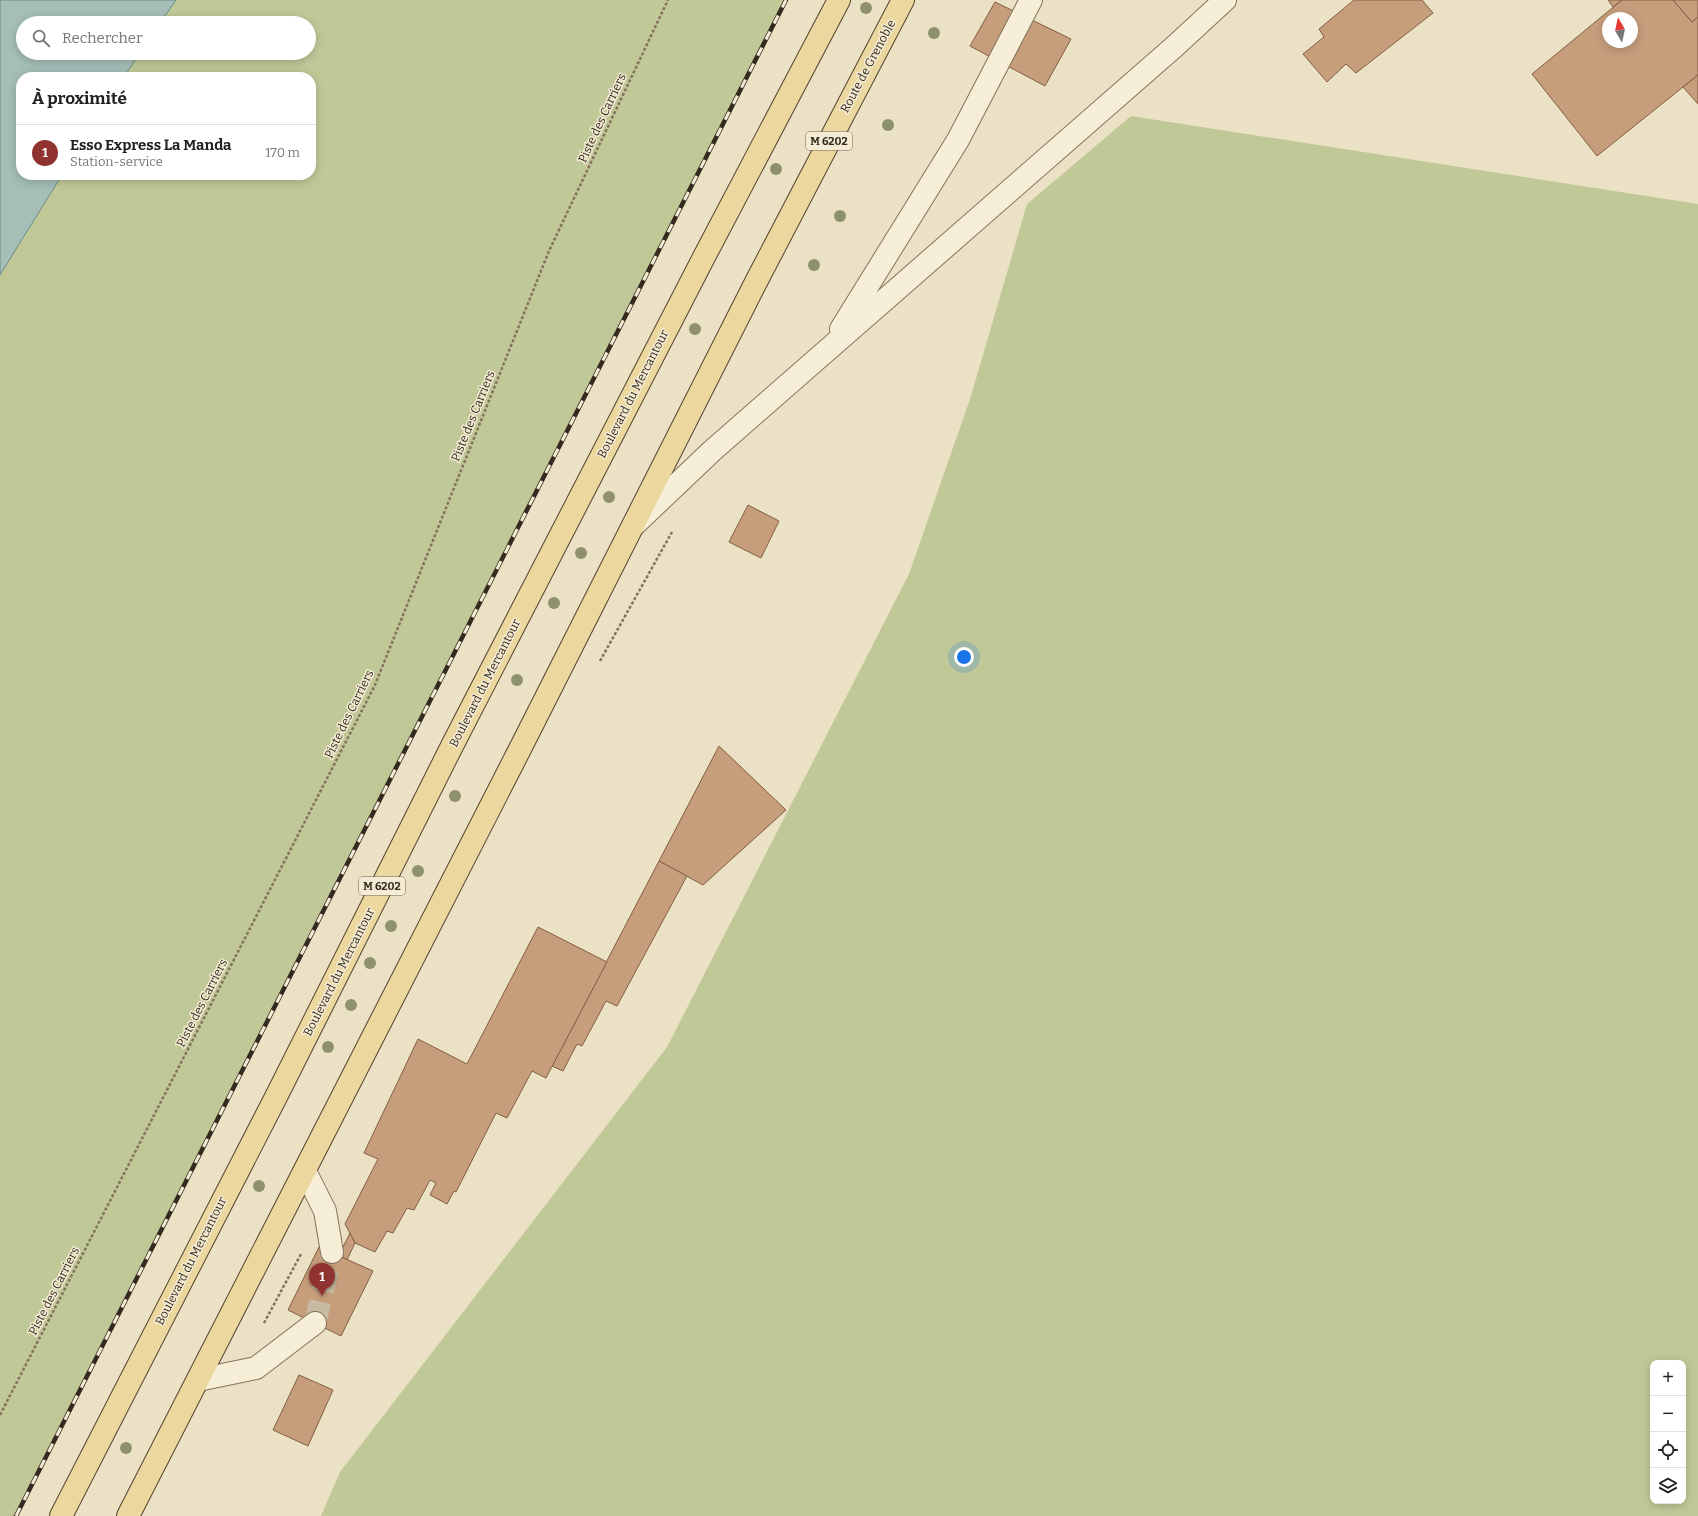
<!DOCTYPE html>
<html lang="fr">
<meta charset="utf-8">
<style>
body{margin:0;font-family:Bitter,serif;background:#f6f6f6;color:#222}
.controls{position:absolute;right:12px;bottom:12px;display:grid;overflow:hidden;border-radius:8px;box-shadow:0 2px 10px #0003}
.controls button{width:36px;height:36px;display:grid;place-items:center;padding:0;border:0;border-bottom:1px solid #e0e0e0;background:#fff;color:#222;font:20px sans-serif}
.compass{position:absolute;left:1602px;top:12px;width:36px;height:36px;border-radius:50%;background:#fff;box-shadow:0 2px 10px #0003;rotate:351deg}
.you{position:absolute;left:964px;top:657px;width:14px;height:14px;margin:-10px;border:3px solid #fff;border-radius:50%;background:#1a73e8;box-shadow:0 0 0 6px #1a73e833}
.badge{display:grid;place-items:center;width:26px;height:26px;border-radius:50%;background:#8f3230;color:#fff;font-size:13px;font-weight:700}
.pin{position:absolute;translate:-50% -33px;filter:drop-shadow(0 1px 2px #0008)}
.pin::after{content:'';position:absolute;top:21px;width:14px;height:12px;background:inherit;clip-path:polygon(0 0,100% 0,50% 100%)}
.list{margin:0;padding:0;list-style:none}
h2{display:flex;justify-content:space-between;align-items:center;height:52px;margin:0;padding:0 16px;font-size:17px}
h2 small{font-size:13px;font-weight:400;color:#767676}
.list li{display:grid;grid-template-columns:26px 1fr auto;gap:12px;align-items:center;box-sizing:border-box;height:56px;padding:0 16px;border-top:1px solid #e0e0e0}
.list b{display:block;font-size:15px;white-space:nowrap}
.list p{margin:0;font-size:13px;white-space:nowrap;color:#767676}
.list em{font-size:13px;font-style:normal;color:#767676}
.icon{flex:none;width:22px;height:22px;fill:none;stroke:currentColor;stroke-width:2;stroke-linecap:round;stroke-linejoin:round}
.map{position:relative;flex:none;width:1698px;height:1516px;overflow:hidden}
.search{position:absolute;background:#fff;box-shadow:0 2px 10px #0003;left:16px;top:16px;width:300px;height:44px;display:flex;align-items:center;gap:10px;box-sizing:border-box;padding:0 14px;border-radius:22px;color:#767676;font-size:15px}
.panel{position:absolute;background:#fff;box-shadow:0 2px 10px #0003;left:16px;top:72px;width:300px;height:108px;border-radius:16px}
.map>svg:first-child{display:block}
.green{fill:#c1c898;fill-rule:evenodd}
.water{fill:#a5beb8;stroke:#6d8c85}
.building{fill:#c79e7c;stroke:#825e43;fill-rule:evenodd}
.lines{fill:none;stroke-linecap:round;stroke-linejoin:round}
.minor-tunnel{stroke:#c7bca3;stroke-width:22;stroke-dasharray:22 11;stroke-linecap:butt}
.minor-casing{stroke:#84735c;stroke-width:24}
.major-casing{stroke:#524130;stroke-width:24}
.path{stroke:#84735c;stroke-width:2.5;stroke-dasharray:3 2;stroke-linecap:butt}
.minor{stroke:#f6eed6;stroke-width:22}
.major{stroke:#ecd79e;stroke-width:22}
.rail-casing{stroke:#352a1f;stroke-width:4.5}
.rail{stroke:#f3ebd3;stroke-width:3;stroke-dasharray:9;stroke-linecap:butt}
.tree{fill:#8f916e}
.labels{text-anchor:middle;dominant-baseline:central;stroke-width:3;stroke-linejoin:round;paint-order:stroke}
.shield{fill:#f3ebd3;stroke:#6e6455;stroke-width:1}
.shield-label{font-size:11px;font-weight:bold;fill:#352a1f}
.street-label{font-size:12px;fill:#352a1f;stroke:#f3ebd3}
</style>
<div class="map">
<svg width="1698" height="1516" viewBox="0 0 1698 1516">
<rect width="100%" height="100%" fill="#ebe1c4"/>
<g class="green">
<polygon points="176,0 786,0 16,1516 0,1516 0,275 62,175 311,175 311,77 124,77 140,53 309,53 309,23 160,23"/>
<path d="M1131,116L1698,204V1516H321L340,1472L667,1047L909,574L971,396L1027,204ZM1653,1363H1683V1501H1653Z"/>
</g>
<polygon class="water" points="0,0 176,0 160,23 23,23 23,53 140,53 124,77 21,77 21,175 62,175 0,275"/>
<g class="building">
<polygon points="1354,0 1422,0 1433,13 1356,73 1346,64 1327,82 1303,54 1324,37 1319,29"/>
<polygon points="1608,0 1622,0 1613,7"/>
<path d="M1622,0H1673L1692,22L1698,17V75L1597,156L1532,74ZM1608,18H1632V42H1608Z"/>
<polygon points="1673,0 1698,0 1698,17 1692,22"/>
<polygon points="995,2 1071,39 1045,86 970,46"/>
<polygon points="1698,75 1698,104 1683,87"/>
<polygon points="748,505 779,521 761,558 729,542"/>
<polygon points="719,746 786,810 703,885 659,861"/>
<polygon points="659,861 687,876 617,1006 606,1001 582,1046 577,1044 563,1071 552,1066"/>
<polygon points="538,927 607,962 546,1078 532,1071 507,1118 496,1113 456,1192 454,1191 447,1204 430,1195 436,1183 430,1180 414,1210 407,1208 393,1233 387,1231 375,1252 355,1243 345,1224 378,1159 364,1153 418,1039 467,1064"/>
<polygon points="350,1233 355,1243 347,1260 339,1255"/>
<polygon points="319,1247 373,1271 341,1336 288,1310"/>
<polygon points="299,1375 333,1390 308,1446 273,1430"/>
</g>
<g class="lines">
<polyline class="minor-tunnel" points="315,1323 332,1252"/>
<defs>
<g id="minor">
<polyline points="841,329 958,140 1031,0"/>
<polyline points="634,525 713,450 1174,47 1225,0"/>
<polyline points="305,1171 325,1211 332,1252"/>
<polyline points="198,1380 256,1368 315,1323"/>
</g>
<g id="major">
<polyline points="61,1516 278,1093 453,744 704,257 839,0"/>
<polyline points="128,1516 522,745 756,282 903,0"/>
</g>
</defs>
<use href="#minor" class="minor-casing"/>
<use href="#major" class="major-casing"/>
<g class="path">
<polyline points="600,661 672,532"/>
<polyline points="264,1323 301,1254"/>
<polyline points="0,1415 375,685 549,251 668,0"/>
</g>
<use href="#minor" class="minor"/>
<use href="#major" class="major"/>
<defs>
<polyline id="rail" points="16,1516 786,0"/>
</defs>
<use href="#rail" class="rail-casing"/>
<use href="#rail" class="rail"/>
</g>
<g class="tree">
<circle cx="866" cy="8" r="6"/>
<circle cx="934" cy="33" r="6"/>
<circle cx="888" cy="125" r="6"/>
<circle cx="776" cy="169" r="6"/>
<circle cx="840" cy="216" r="6"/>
<circle cx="814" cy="265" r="6"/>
<circle cx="695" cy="329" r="6"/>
<circle cx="609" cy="497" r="6"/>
<circle cx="581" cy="553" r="6"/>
<circle cx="554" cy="603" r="6"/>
<circle cx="517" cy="680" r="6"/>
<circle cx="455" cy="796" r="6"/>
<circle cx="418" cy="871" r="6"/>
<circle cx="391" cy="926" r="6"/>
<circle cx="370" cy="963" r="6"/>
<circle cx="351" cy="1005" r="6"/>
<circle cx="328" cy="1047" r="6"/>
<circle cx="259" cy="1186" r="6"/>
<circle cx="126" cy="1448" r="6"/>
</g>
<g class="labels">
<g class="shield">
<rect x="806" y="132" width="46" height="18" rx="3"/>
<rect x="359" y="877" width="46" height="18" rx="3"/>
</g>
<g class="shield-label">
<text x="829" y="141">M 6202</text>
<text x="382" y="886">M 6202</text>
</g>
<g class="street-label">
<text transform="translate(868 66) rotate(-62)">Route de Grenoble</text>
<text transform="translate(602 118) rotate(-65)">Piste des Carriers</text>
<text transform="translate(633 394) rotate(-63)">Boulevard du Mercantour</text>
<text transform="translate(473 416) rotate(-68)">Piste des Carriers</text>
<text transform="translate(485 683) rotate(-63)">Boulevard du Mercantour</text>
<text transform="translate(349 714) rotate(-64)">Piste des Carriers</text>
<text transform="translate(339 972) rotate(-63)">Boulevard du Mercantour</text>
<text transform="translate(202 1003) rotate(-63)">Piste des Carriers</text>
<text transform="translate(191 1261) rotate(-63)">Boulevard du Mercantour</text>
<text transform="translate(54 1291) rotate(-63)">Piste des Carriers</text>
</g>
</g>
</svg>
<div class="controls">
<button>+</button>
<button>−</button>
<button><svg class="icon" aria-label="locate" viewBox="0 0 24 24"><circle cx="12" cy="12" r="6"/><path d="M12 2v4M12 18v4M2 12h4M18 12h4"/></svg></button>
<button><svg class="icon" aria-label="layers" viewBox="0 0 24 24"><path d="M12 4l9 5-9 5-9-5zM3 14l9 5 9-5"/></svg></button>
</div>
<svg class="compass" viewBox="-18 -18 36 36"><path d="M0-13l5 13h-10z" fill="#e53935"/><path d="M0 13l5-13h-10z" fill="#767676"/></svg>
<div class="you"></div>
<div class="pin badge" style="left:322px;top:1296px">1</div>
<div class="search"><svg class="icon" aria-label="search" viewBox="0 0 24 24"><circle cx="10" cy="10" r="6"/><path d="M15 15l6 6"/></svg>Rechercher</div>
<section class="panel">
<h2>À proximité<small></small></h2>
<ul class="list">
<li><span class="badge">1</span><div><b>Esso Express La Manda</b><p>Station-service</p></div><em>170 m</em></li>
</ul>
</section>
</div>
